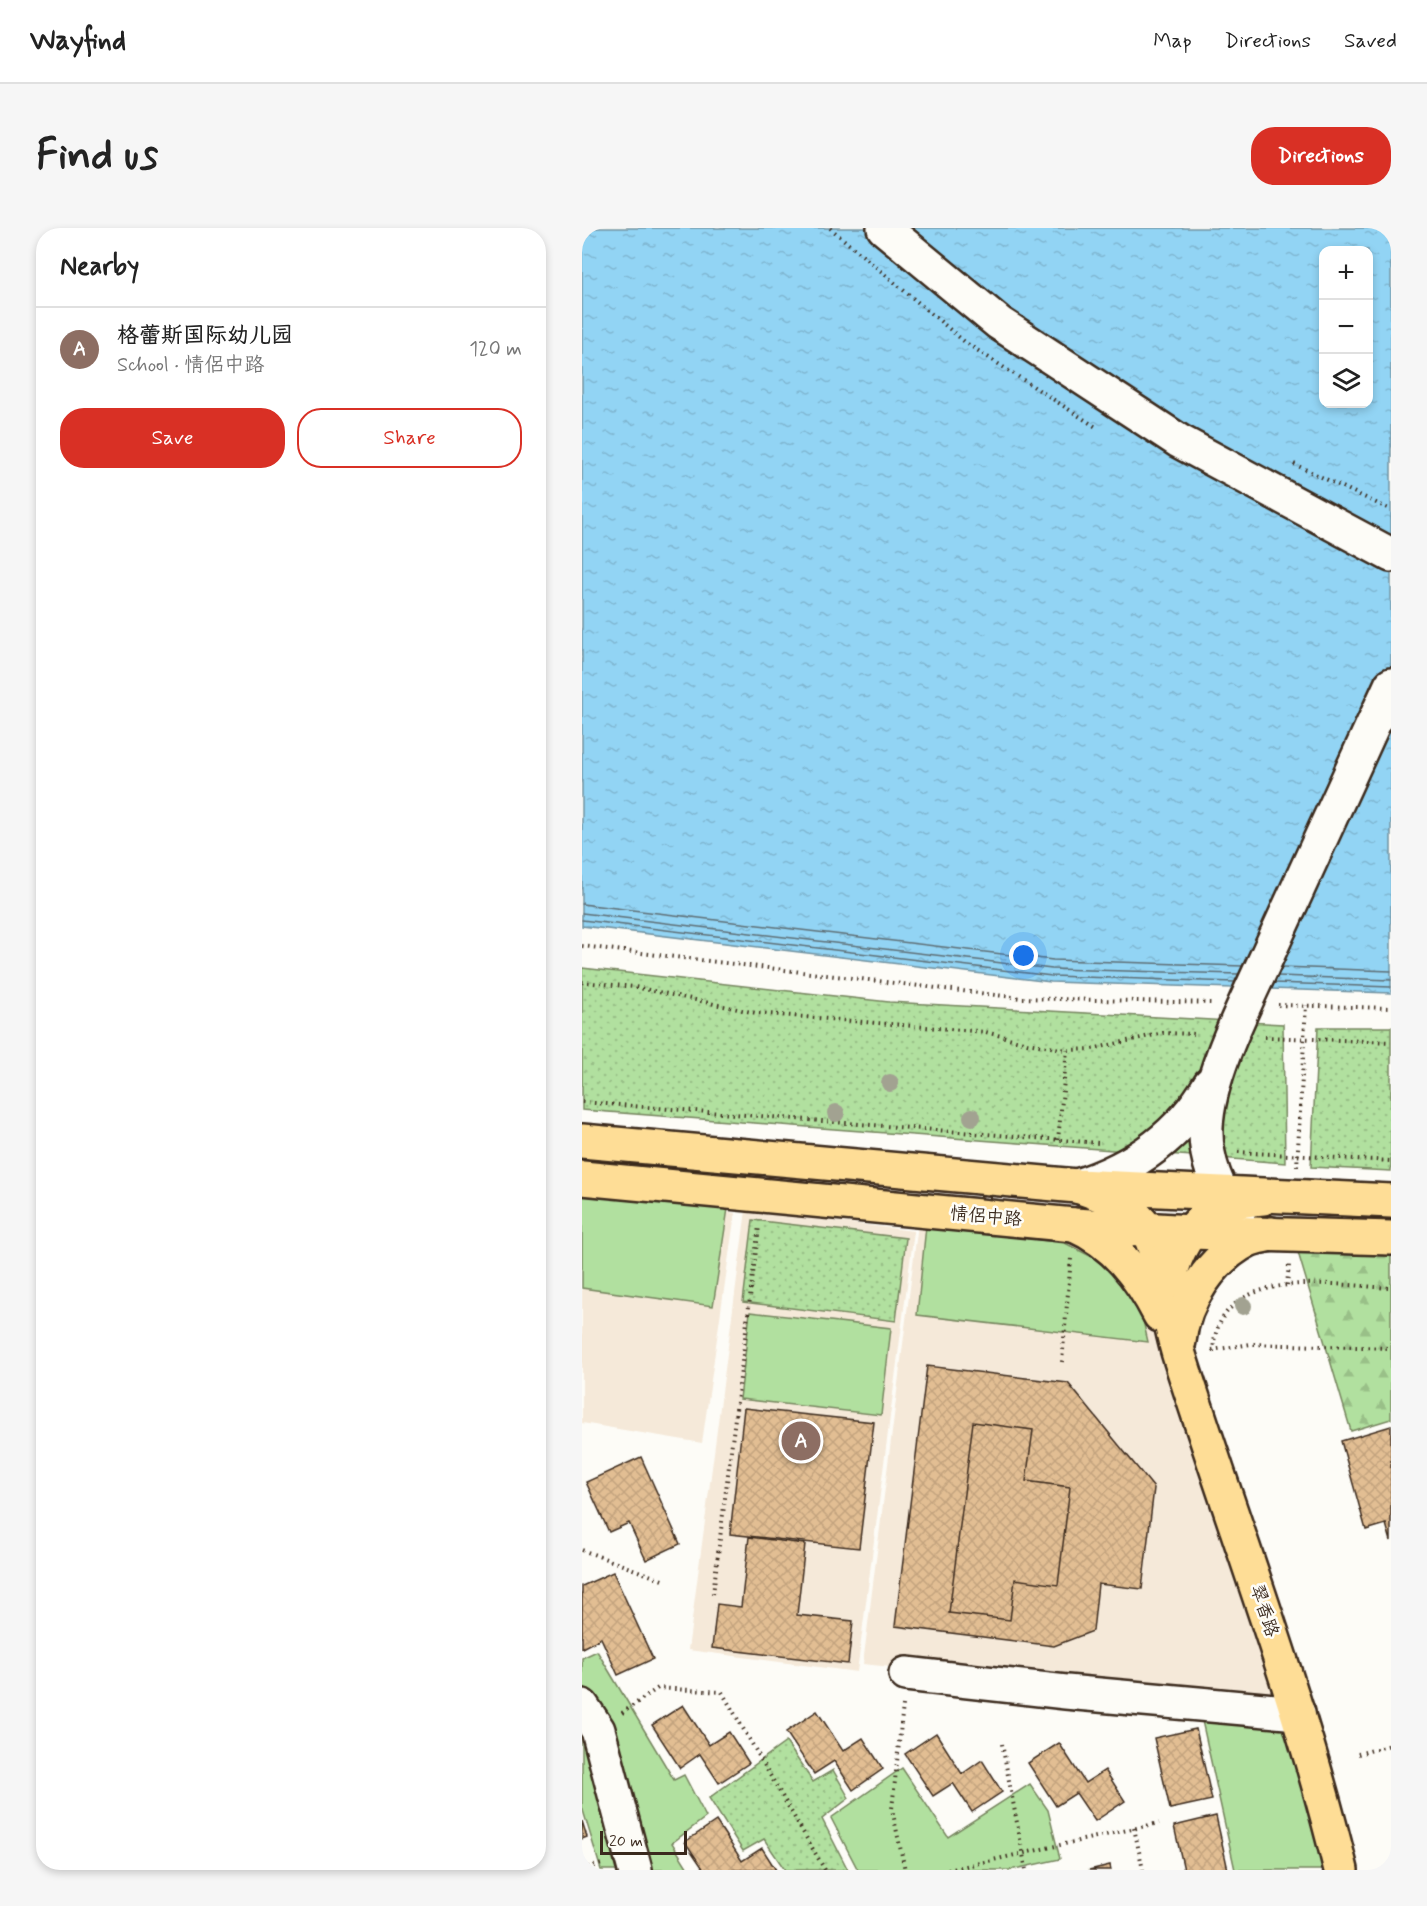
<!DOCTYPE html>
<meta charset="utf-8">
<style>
body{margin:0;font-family:Mynerve,"LXGW WenKai TC",sans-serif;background:#f6f6f6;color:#222}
.controls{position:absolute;right:18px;top:18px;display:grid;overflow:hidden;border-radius:12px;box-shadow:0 3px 9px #0003}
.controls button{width:54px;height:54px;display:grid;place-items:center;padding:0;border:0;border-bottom:2px solid #e0e0e0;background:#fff;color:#222;font:30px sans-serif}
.scale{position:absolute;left:18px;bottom:15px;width:87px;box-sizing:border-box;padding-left:6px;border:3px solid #3b2a1e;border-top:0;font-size:16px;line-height:21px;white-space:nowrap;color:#3b2a1e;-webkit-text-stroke:4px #fdfcf7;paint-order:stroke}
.you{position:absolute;left:442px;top:728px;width:21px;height:21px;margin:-15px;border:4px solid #fff;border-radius:50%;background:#1a73e8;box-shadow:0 0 0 9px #1a73e833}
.badge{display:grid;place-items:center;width:39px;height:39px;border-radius:50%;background:#d93025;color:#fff;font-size:20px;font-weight:700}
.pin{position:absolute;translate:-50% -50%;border:3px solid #fff;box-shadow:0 2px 6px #0006}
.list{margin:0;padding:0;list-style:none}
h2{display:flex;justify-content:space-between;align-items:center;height:78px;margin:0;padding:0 24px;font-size:26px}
h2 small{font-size:20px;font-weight:400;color:#767676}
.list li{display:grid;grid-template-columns:39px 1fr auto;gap:18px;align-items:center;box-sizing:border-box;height:84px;padding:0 24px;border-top:2px solid #e0e0e0}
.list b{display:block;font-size:22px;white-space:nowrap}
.list p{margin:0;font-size:20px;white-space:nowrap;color:#767676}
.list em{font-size:20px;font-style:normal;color:#767676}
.actions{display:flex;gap:12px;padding:18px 24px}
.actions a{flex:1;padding:14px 0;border:2px solid #d93025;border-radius:24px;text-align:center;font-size:21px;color:#d93025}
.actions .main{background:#d93025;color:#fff}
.icon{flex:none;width:33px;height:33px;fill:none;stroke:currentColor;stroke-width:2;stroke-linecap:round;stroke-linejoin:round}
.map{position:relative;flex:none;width:809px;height:1642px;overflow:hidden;border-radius:24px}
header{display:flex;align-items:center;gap:36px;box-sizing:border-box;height:84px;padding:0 30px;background:#fff;border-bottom:2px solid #e0e0e0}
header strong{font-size:28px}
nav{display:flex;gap:33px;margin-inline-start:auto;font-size:21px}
.intro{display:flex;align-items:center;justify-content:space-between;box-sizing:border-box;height:144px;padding:0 36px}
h1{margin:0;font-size:42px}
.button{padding:15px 27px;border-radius:24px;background:#d93025;color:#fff;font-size:21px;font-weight:700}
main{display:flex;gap:36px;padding:0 36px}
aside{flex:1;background:#fff;border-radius:24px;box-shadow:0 3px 9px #0003}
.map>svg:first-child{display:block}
.built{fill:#f5e9d9}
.grass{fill:#b1e09f;stroke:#76855e;stroke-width:1.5}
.forest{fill:url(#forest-firs);stroke:#76855e;stroke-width:1.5}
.park{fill:url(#park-dots);stroke:#76855e;stroke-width:1.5}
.water{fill:url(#water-ripples);stroke:#6f909e;stroke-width:1.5;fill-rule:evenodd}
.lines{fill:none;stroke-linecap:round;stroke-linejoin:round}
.shore{stroke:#5e6e74;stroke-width:1.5}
.building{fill:url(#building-cross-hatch);stroke:#3b2a1e;stroke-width:1.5}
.minor-casing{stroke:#3b2a1e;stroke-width:38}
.major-casing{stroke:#3b2a1e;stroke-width:38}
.highway-casing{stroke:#3b2a1e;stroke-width:38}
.path{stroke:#3b2a1e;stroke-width:4;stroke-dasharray:1.5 4.5;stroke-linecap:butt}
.minor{stroke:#fdfcf7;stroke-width:33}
.major{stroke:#fedd96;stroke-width:33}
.highway{stroke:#fedd96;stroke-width:33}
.tree{fill:#a2a291}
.labels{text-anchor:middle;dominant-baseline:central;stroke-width:5;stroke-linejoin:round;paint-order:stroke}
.street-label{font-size:18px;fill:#3b2a1e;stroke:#fdfcf7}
</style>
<header>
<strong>Wayfind</strong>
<nav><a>Map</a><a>Directions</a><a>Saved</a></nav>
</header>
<div class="intro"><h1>Find us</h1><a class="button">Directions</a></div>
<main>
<aside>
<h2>Nearby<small></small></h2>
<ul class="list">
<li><span class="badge" style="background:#8d6e63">A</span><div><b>格蕾斯国际幼儿园</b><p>School · 情侶中路</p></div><em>120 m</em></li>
</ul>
<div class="actions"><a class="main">Save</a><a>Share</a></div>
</aside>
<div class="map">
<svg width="809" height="1642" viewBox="0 0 809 1642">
<defs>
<pattern id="forest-firs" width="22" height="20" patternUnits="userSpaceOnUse" patternTransform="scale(1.5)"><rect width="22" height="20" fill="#b1e09f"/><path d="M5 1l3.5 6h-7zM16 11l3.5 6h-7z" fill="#99c088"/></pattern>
<pattern id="park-dots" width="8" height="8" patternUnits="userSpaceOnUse" patternTransform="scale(1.5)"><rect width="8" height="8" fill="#b1e09f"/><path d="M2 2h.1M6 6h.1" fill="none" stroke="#99c088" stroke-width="1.8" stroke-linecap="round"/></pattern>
<pattern id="water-ripples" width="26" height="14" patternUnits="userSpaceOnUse" patternTransform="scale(1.5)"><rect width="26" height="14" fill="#92d4f4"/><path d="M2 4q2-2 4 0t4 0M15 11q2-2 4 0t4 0" fill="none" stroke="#7fb6d1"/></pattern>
<pattern id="building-cross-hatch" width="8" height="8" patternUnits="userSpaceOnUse" patternTransform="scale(1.5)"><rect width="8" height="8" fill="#e2be93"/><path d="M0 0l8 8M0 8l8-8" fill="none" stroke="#c3a37e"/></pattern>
</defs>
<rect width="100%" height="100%" fill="#fdfcf7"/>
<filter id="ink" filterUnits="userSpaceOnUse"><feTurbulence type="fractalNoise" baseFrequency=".0167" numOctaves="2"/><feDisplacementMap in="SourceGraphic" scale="12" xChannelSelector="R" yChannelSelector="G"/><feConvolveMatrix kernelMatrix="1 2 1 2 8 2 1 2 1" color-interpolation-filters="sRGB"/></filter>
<g filter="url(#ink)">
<g class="built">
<polygon points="0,970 153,985 120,1215 0,1195"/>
<polygon points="164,982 332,1003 275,1444 106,1422"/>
<polygon points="337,988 484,1009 519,1026 559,1062 704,1481 281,1436"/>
</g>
<g class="grass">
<polygon points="0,959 147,974 131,1078 0,1060"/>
<polygon points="344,998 483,1015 512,1030 555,1066 566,1114 335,1087"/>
<polygon points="168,1084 309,1100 299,1187 158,1171"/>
<polygon points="15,1423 92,1552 102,1547 124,1589 90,1615 107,1642 19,1642 0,1579 0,1430"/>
<polygon points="617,1479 706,1489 749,1642 653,1642"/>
<polygon points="320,1540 366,1609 448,1556 466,1582 478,1631 428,1642 276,1642 249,1590"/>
</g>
<polygon class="forest" points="715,1021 809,1023 809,1191 769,1203"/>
<g class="park">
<polygon points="0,740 307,774 701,796 703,935 0,882"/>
<polygon points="736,799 809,799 809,943 729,939"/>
<polygon points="171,992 324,1010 314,1093 161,1074"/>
<polygon points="204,1514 231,1554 251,1542 267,1570 240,1591 266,1642 203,1642 182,1611 161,1623 127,1570"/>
</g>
<path class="water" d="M0,0H809V765L469,754L0,698ZM742,22H786V176H742Z"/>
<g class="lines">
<g class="shore">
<polyline points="0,676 471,732 661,738"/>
<polyline points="0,685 470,741 657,746"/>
<polyline points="0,692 470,748 653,754"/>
<polyline points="700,739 809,743"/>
<polyline points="696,748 809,752"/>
<polyline points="692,755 809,759"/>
</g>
</g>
<g class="building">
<polygon points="345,1138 486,1155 572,1260 560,1361 516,1356 511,1403 472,1418 313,1398"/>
<polygon points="162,1180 292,1194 277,1320 148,1306"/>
<polygon points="391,1194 451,1202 444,1253 488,1259 476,1357 433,1351 428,1392 367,1385"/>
<polygon points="809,1198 809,1313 804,1296 784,1302 759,1213"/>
<polygon points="59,1229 98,1316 64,1332 47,1295 27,1304 4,1254"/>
<polygon points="167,1309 223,1316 215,1387 271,1393 266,1436 130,1420 135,1376 159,1379"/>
<polygon points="31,1344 71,1431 36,1447 19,1410 0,1420 0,1358"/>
<polygon points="101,1477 127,1517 147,1504 167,1535 137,1555 118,1526 98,1540 70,1497"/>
<polygon points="235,1483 261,1523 281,1510 301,1541 271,1562 252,1533 232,1546 204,1504"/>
<polygon points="614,1501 630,1572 588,1581 572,1510"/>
<polygon points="354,1505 380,1546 400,1532 420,1564 390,1584 371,1555 351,1568 323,1526"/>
<polygon points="477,1515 503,1555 523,1542 543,1573 513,1593 494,1565 474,1578 446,1535"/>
<polygon points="634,1588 646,1642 602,1642 592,1598"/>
<polygon points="0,1593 5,1609 0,1611"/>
<polygon points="134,1593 160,1633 180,1620 194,1642 122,1642 103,1614"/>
<polygon points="528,1637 529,1642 507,1642"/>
</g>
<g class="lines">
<defs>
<g id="minor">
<polyline points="302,0 417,95 597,213 809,327"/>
<path d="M495,958C552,940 598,908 628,856"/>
<path d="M656,987C635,965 623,930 624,900C626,844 667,769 690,717C730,630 769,543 809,457"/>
<polyline points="324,1446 484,1464 716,1485"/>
<polyline points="0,1478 16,1502 53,1642"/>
</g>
<g id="major">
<path d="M498,959C524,968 550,978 565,1002C573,1015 575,1031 579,1045C585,1073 589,1102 598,1130C652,1300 717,1468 759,1642"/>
<path d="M492,997C533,1015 558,1048 578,1087"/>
<path d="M587,1066C587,1030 609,991 644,977C656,972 668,971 681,970"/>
<path d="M597,1113C601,1073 630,1030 666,1012C673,1009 682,1008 689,1006"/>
</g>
<g id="highway">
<polyline points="0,913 495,958 809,973"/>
<polyline points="0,950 492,997 609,1004 809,1010"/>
</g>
</defs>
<use href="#minor" class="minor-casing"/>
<use href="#major" class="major-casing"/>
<use href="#highway" class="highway-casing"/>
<g class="path">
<polyline points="248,0 384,115 514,199"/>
<polyline points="712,236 809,282"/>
<polyline points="0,718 439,770 631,775"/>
<polyline points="0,754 53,759 174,785 404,804 445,815 485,822 510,821 581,805 615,806"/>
<polyline points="696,777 809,780"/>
<polyline points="683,809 809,814"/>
<polyline points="0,874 517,915"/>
<polyline points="476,912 485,822"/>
<polyline points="656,924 809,933"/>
<polyline points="715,939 724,777"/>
<polyline points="705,1057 707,1037"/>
<polyline points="630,1122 669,1116 809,1120"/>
<path d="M631,1124C635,1036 751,1057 809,1060"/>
<polyline points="480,1134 489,1030"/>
<polyline points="0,1322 83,1353"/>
<polyline points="131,1366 177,998"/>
<polyline points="321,1477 310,1581 323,1642"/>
<polyline points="40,1485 76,1460 140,1464 243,1642"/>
<polyline points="420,1516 444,1642"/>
<polyline points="776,1526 809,1517"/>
<polyline points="552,1600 561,1642"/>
<polyline points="0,1641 20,1636"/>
<polyline points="366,1642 577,1595"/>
</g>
<use href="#minor" class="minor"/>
<use href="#major" class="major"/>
<use href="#highway" class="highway"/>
</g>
<g class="tree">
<circle cx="308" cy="855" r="9"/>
<circle cx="254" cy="885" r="9"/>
<circle cx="390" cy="889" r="9"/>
<circle cx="661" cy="1078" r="9"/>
</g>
</g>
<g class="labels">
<g class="street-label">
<text transform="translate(404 989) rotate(5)">情侶中路</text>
<text transform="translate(682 1383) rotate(72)">翠香路</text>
</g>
</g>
</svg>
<div class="controls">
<button>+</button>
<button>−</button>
<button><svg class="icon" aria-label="layers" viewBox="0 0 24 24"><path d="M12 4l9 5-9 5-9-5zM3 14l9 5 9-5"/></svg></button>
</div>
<div class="scale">20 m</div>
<div class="you"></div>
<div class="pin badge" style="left:219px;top:1213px;background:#8d6e63">A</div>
</div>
</main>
